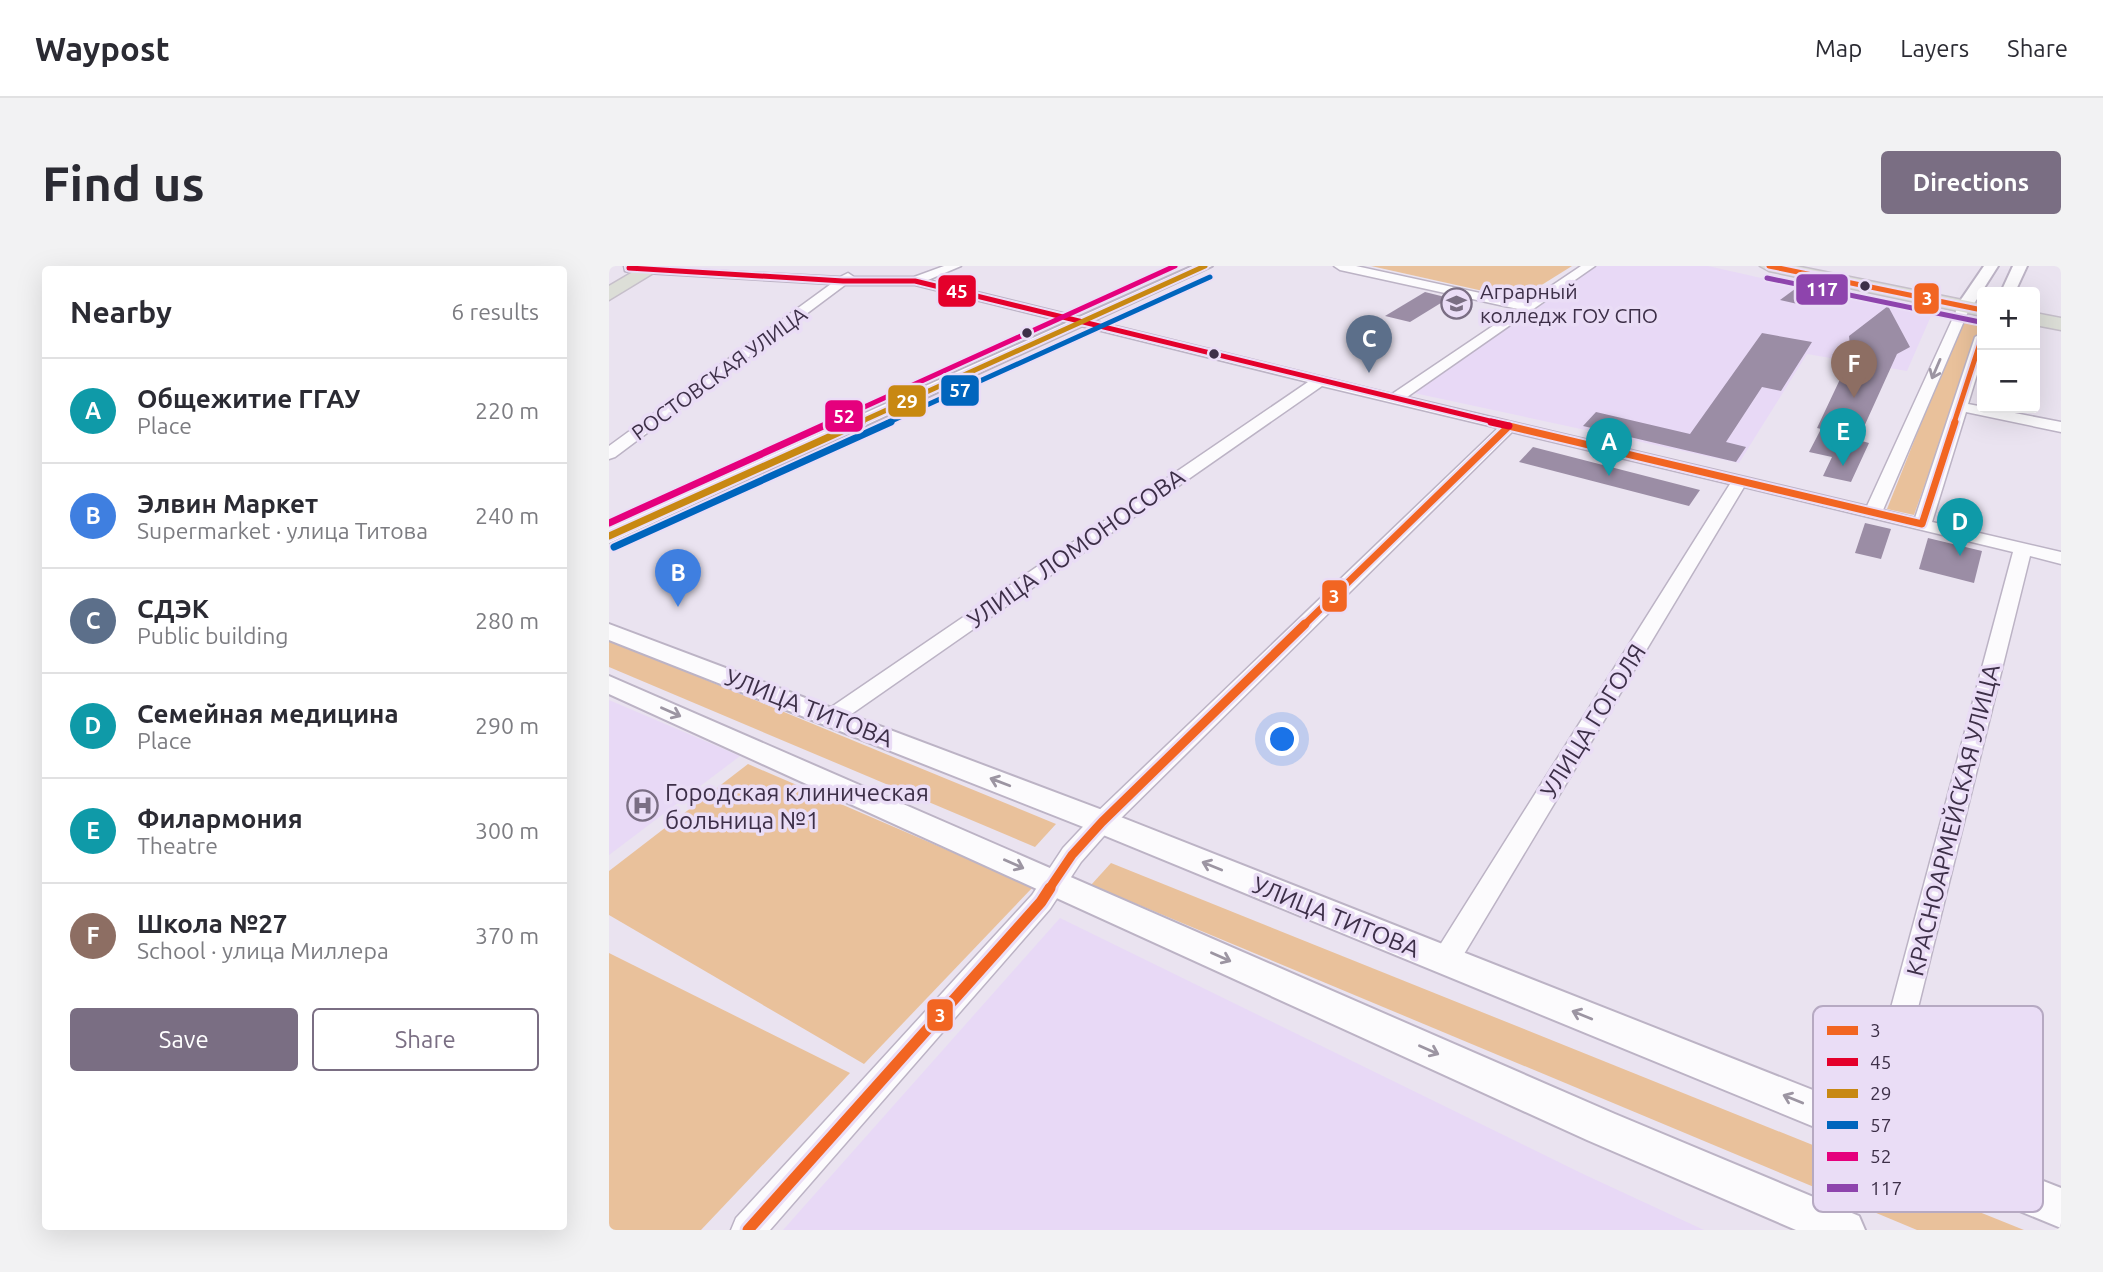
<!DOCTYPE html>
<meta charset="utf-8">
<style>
body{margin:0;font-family:Ubuntu,sans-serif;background:#f2f2f3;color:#2b2b33}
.controls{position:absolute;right:21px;top:21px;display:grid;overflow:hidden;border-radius:7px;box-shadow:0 7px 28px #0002}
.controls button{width:63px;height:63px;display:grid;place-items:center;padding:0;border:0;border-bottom:2px solid #e1e1e2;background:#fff;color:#2b2b33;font:35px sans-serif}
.you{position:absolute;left:674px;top:474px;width:24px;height:24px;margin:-18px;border:5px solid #fff;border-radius:50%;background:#1a73e8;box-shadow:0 0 0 10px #1a73e833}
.badge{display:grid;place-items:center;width:46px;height:46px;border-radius:50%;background:#7a6e83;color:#fff;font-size:23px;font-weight:700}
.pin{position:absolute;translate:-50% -58px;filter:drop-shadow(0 2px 4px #0008)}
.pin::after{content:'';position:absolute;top:37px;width:24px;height:21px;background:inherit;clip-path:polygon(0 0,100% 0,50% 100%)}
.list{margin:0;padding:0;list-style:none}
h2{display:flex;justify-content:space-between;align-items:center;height:91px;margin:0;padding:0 28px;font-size:30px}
h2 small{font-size:23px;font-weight:400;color:#7c7c81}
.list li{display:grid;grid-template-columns:46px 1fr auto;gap:21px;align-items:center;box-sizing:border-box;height:105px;padding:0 28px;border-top:2px solid #e1e1e2}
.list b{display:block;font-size:26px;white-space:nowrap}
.list p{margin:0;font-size:23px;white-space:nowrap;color:#7c7c81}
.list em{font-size:23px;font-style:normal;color:#7c7c81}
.actions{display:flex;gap:14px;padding:21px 28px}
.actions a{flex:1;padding:16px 0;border:2px solid #7a6e83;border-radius:7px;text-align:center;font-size:24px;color:#7a6e83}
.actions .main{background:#7a6e83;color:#fff}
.map{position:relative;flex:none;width:1452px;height:964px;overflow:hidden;border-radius:7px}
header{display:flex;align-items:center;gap:42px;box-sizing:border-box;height:98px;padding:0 35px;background:#fff;border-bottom:2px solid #e1e1e2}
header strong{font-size:33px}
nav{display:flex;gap:38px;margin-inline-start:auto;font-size:24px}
.intro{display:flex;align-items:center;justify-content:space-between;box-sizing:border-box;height:168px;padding:0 42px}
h1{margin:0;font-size:49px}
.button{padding:18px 32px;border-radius:7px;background:#7a6e83;color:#fff;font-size:24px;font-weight:700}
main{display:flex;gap:42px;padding:0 42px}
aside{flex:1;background:#fff;border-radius:7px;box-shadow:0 7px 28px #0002}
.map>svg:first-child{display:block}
.built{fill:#e8d9f6}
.green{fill:#e9c19b}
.building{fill:#9b8da5}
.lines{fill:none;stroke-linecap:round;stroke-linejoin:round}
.minor-casing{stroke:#bcb3c5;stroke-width:3}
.tertiary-casing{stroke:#bcb3c5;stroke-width:4}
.primary-casing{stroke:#c6bfca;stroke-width:3}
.minor{fill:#fcfbfd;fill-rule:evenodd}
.tertiary{fill:#fcfbfd;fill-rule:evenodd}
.primary{fill:#dcded7;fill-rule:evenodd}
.bus-1-far3-casing{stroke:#eaddf6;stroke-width:9}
.bus-1-far2-casing{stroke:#eaddf6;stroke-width:11}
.bus-1-far1-casing{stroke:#eaddf6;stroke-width:14}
.bus-1-casing{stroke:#eaddf6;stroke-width:17}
.bus-2-far1-casing{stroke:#eaddf6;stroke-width:9}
.bus-2-casing{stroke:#eaddf6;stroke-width:11}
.bus-3-far1-casing{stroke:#eaddf6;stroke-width:9}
.bus-3-casing{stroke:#eaddf6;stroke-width:11}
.bus-4-far1-casing{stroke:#eaddf6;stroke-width:9}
.bus-4-casing{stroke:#eaddf6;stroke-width:11}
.bus-5-far1-casing{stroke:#eaddf6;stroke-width:9}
.bus-5-casing{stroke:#eaddf6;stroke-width:11}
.bus-6-casing{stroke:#eaddf6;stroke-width:9}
.bus-1-far3{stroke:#f26522;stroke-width:5}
.bus-1-far2{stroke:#f26522;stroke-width:7}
.bus-1-far1{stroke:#f26522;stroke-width:9}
.bus-1{stroke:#f26522;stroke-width:11}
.bus-2-far1{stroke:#e4002b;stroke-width:5}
.bus-2{stroke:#e4002b;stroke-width:7}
.bus-3-far1{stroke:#c88812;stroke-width:5}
.bus-3{stroke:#c88812;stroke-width:7}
.bus-4-far1{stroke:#0065bd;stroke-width:5}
.bus-4{stroke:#0065bd;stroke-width:7}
.bus-5-far1{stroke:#e5007d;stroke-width:5}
.bus-5{stroke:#e5007d;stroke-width:7}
.bus-6{stroke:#8e44ad;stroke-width:5}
.oneway{stroke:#9c95a2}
.bus-dot{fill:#3d2f48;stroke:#eaddf6;stroke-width:2.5}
.labels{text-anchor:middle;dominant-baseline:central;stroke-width:7;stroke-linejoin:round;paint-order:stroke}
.far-poi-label{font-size:21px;fill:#3d2f48;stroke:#eaddf6;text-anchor:start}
.far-street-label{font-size:21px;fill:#3d2f48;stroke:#eaddf6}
.street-label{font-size:24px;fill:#3d2f48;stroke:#eaddf6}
.poi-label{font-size:24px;fill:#3d2f48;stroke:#eaddf6;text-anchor:start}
.key{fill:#eaddf6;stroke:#b6a9c2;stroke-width:2}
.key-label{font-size:19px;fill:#3d2f48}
.line-badge{stroke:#eaddf6;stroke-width:2.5}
.badge-label{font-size:19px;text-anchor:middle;font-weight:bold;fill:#fff}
</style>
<header>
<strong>Waypost</strong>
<nav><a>Map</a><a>Layers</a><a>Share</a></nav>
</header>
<div class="intro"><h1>Find us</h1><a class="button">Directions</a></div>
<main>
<aside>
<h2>Nearby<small>6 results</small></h2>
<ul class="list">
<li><span class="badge" style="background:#0f9aa8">A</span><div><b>Общежитие ГГАУ</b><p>Place</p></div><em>220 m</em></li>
<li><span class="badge" style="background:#3f7fe0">B</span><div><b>Элвин Маркет</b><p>Supermarket · улица Титова</p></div><em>240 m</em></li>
<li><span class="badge" style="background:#5c6f8a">C</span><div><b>СДЭК</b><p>Public building</p></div><em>280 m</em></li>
<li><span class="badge" style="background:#0f9aa8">D</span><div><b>Семейная медицина</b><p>Place</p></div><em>290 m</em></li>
<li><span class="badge" style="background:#0f9aa8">E</span><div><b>Филармония</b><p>Theatre</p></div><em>300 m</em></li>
<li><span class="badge" style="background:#8d6e63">F</span><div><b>Школа №27</b><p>School · улица Миллера</p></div><em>370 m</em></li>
</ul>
<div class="actions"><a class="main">Save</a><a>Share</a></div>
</aside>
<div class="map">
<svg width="1452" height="964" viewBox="0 0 1452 964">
<rect width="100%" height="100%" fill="#eae3f0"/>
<g class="built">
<polygon points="986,0 1099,0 1322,50 1298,105 1198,88 1130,197 805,127"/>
<polygon points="0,434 131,490 0,589"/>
<polygon points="451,652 972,907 1095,964 174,964"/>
</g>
<g class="green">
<polygon points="762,0 963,0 910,33"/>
<polygon points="1354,52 1373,57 1305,249 1278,243"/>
<polygon points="0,374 447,558 426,581 0,401"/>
<polygon points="139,498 424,621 255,798 0,649 0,605"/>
<polygon points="502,597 1415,964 1308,964 482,619"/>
<polygon points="0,687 241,807 92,964 0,964"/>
</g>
<g class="building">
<polygon points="1190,20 1210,25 1193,39 1171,34"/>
<polygon points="816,26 840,32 801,56 776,50"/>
<polygon points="1279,40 1301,81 1288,88 1249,174 1260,177 1242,216 1214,210 1223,191 1200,186 1212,163 1208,162 1242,90 1240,70"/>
<polygon points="1153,67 1203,76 1172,125 1153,121 1117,176 1137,181 1127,196 974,160 987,146 1081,168"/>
<polygon points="924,181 1091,224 1080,240 910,196"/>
<polygon points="1256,257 1282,263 1272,293 1246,287"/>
<polygon points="1319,272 1373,285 1365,317 1310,303"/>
</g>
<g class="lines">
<defs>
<polygon id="minor" points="15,0 231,11 239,7 245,11 305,11 335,0 352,0 319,14 783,128 909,43 731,4 725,0 747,0 917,37 972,0 986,0 798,131 1258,240 1349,41 1355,37 1360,38 1361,41 1274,244 1306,252 1366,71 1373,67 1373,92 1359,138 1452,156 1452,166 1357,146 1323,256 1452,286 1452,298 1421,290 1276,875 1265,879 1254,875 1249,865 1404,286 1135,221 846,703 836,706 826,703 822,695 826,687 1121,218 903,166 502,562 472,596 441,643 161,964 122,964 127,952 423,629 454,582 484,550 889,162 713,120 231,456 215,456 212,451 215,446 699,116 306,19 236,19 6,191 0,193 0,180 222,18 20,6 16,5"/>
<g id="tertiary">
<polygon points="584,0 603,0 0,277 0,262"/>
<polygon points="1375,0 1389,0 1361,44 1349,44 1347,41"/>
<polygon points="1404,0 1418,0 1406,26 1392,26"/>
<polygon points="0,358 504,548 1452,922 1452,962 482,564 0,374"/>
<polygon points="0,410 1006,848 1250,950 1256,964 1187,964 978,874 0,428"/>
</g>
<g id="primary">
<polygon points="34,0 56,0 0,34 0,20"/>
<polygon points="1151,0 1187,0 1373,38 1373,50 1160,5"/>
<polygon points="1426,47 1452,52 1452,64 1426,59"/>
</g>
</defs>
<use href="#minor" class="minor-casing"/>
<use href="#tertiary" class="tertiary-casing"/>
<use href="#primary" class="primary-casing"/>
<use href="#minor" class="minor"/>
<use href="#tertiary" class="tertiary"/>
<use href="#primary" class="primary"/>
<defs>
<g id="bus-1-far3">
<polyline points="1160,0 1373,44"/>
<polyline points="1345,157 1373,71"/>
</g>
<polyline id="bus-1-far2" points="694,360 900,160 1313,258 1346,156"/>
<polyline id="bus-1-far1" points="440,623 463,589 493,556 696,358"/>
<polyline id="bus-1" points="139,964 432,636 441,622"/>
<polyline id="bus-2-far1" points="20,2 234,15 306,15 889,157"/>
<polyline id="bus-2" points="882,156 900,160"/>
<polyline id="bus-3-far1" points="249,157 596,0"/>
<polyline id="bus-3" points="0,270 253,156"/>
<polyline id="bus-4-far1" points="278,157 601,11"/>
<polyline id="bus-4" points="5,281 282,156"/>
<polyline id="bus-5-far1" points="220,157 566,0"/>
<polyline id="bus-5" points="0,257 223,156"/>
<polyline id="bus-6" points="1158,12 1371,56"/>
</defs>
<use href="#bus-1-far3" class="bus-1-far3-casing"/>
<use href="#bus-1-far2" class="bus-1-far2-casing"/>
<use href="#bus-1-far1" class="bus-1-far1-casing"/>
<use href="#bus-1" class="bus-1-casing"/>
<use href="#bus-2-far1" class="bus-2-far1-casing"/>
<use href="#bus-2" class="bus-2-casing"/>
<use href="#bus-3-far1" class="bus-3-far1-casing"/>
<use href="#bus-3" class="bus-3-casing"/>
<use href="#bus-4-far1" class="bus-4-far1-casing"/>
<use href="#bus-4" class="bus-4-casing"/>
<use href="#bus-5-far1" class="bus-5-far1-casing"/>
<use href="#bus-5" class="bus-5-casing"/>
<use href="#bus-6" class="bus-6-casing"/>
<use href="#bus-1-far3" class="bus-1-far3"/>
<use href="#bus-1-far2" class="bus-1-far2"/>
<use href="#bus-1-far1" class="bus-1-far1"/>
<use href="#bus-1" class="bus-1"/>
<use href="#bus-2-far1" class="bus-2-far1"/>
<use href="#bus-2" class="bus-2"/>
<use href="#bus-3-far1" class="bus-3-far1"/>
<use href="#bus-3" class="bus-3"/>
<use href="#bus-4-far1" class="bus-4-far1"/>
<use href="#bus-4" class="bus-4"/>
<use href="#bus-5-far1" class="bus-5-far1"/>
<use href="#bus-5" class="bus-5"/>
<use href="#bus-6" class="bus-6"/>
</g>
<defs><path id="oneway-shaft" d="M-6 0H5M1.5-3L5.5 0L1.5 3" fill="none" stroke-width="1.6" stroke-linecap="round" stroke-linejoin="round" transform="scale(1.75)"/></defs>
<g class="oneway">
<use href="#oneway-shaft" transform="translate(1327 103) rotate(113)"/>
<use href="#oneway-shaft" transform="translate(62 446) rotate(24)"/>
<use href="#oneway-shaft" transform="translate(391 516) rotate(-159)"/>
<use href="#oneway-shaft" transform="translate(405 598) rotate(24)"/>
<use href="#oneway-shaft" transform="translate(603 600) rotate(-158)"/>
<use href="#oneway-shaft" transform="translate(612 691) rotate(24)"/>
<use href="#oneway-shaft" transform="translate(973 749) rotate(-158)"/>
<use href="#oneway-shaft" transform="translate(820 784) rotate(24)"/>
<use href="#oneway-shaft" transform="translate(1184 833) rotate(-158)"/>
</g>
<defs>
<symbol id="university-ring" viewBox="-11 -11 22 22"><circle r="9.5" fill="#eaddf6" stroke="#7a6e83" stroke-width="1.5"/><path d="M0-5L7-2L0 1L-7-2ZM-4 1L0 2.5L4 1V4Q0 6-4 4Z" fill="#7a6e83"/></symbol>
<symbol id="hospital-ring" viewBox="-11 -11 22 22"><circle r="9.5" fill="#eaddf6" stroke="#7a6e83" stroke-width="1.5"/><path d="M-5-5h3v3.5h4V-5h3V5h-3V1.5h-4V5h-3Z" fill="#7a6e83"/></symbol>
</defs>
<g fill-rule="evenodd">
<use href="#university-ring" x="830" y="20" width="35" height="35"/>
<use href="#hospital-ring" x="16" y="522" width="35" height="35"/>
</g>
<g class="bus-dot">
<circle cx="1256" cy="20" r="6"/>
<circle cx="418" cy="67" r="6"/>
<circle cx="605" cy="88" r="6"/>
</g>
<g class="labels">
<g class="far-poi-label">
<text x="871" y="25">Аграрный<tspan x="871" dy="24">колледж ГОУ СПО</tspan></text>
</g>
<g class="far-street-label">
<text transform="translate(110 107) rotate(-36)">РОСТОВСКАЯ УЛИЦА</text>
</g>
<g class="street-label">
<text transform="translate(467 282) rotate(-35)">УЛИЦА ЛОМОНОСОВА</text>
<text transform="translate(200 442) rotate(21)">УЛИЦА ТИТОВА</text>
<text transform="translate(984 455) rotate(-58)">УЛИЦА ГОГОЛЯ</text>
<text transform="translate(1344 554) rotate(-76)">КРАСНОАРМЕЙСКАЯ УЛИЦА</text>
<text transform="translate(727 651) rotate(22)">УЛИЦА ТИТОВА</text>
</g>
<g class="poi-label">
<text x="56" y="526">Городская клиническая<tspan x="56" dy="28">больница №1</tspan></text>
</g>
</g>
<rect x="1204" y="740" width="230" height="206" rx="10" class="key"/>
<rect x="1218" y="760" width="31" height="9" fill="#f26522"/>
<rect x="1218" y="792" width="31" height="8" fill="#e4002b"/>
<rect x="1218" y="823" width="31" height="9" fill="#c88812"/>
<rect x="1218" y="855" width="31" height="8" fill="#0065bd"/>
<rect x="1218" y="886" width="31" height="9" fill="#e5007d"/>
<rect x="1218" y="918" width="31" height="8" fill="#8e44ad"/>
<g class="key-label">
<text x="1261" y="771">3</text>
<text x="1261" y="803">45</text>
<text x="1261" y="834">29</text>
<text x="1261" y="866">57</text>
<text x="1261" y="897">52</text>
<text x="1261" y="929">117</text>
</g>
<g class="line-badge">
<rect x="1186" y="7" width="54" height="33" rx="7" fill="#8e44ad"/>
<rect x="328" y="8" width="40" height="34" rx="7" fill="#e4002b"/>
<rect x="1304" y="16" width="27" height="33" rx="7" fill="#f26522"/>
<rect x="331" y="108" width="40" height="33" rx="7" fill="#0065bd"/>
<rect x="278" y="118" width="40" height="34" rx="7" fill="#c88812"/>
<rect x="215" y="133" width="40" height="34" rx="7" fill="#e5007d"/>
<rect x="712" y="313" width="27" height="34" rx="7" fill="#f26522"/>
<rect x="317" y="732" width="28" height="34" rx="7" fill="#f26522"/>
</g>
<g class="badge-label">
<text x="1213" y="30">117</text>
<text x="348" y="32">45</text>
<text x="1318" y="39">3</text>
<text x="351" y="131">57</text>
<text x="298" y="142">29</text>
<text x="235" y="157">52</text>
<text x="725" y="337">3</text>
<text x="331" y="756">3</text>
</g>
</svg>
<div class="controls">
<button>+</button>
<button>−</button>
</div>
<div class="you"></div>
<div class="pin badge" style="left:1000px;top:210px;background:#0f9aa8">A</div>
<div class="pin badge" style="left:69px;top:341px;background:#3f7fe0">B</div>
<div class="pin badge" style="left:760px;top:107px;background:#5c6f8a">C</div>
<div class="pin badge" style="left:1351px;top:290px;background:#0f9aa8">D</div>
<div class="pin badge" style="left:1234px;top:200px;background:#0f9aa8">E</div>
<div class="pin badge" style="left:1245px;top:132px;background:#8d6e63">F</div>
</div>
</main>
